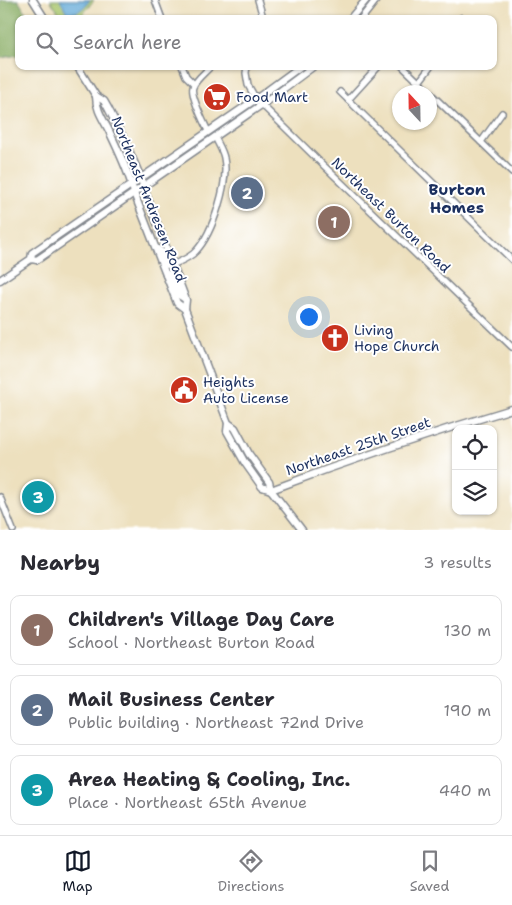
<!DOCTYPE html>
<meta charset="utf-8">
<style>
body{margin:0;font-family:"Shantell Sans",sans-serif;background:#f7f7f7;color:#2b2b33}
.controls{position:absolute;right:15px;bottom:15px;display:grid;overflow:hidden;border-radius:10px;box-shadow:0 1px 4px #0004}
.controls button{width:45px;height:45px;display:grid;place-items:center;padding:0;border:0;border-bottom:1px solid #e1e1e2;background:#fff;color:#2b2b33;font:25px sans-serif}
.compass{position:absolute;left:392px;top:85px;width:45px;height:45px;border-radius:50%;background:#fff;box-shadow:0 1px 4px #0004;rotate:338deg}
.you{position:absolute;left:308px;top:316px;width:18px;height:18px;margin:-12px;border:4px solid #fff;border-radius:50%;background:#1a73e8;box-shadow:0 0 0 8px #1a73e833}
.badge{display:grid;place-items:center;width:32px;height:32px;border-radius:50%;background:#111827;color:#fff;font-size:16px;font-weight:700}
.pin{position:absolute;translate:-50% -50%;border:2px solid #fff;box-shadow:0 1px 5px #0006}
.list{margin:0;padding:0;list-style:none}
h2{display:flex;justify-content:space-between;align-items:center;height:65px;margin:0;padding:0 20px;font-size:21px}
h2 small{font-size:16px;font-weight:400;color:#7c7c81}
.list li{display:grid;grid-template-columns:32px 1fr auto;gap:15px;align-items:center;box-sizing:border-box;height:70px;margin:0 10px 10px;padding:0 10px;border:1px solid #e1e1e2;border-radius:10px}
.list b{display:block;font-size:19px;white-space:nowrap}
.list p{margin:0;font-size:16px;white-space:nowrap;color:#7c7c81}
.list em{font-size:16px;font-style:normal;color:#7c7c81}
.icon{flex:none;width:28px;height:28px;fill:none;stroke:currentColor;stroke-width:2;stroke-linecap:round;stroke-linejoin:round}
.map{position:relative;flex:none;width:512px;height:530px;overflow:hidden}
.search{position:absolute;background:#fff;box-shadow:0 1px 4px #0004;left:15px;right:15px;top:15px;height:55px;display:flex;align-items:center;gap:12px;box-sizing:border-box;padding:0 18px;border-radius:10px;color:#7c7c81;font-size:19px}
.sheet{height:305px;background:#fff}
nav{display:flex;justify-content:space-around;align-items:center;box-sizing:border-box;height:70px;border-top:1px solid #e1e1e2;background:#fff;font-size:14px;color:#7c7c81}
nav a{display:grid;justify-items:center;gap:2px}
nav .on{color:#111827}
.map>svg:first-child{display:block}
.green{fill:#a9c66d;stroke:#627a66}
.forest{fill:#86ab60;stroke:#506d5f}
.water{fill:#60a8d6;stroke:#3e6c9a}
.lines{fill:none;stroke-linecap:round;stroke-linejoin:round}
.minor-casing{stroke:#84888e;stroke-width:8}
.major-casing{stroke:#84888e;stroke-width:9}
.minor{stroke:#fff;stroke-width:5}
.major{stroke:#fff;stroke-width:6}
.labels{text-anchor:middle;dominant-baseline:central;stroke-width:4;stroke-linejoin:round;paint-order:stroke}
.poi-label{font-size:14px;fill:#1b2f5e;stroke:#fff;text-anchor:start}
.street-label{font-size:14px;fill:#1b2f5e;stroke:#fff}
.quarter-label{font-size:16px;font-weight:bold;fill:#1b2f5e;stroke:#fff}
</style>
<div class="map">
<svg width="512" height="530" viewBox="0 0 512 530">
<rect width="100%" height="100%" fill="#fff"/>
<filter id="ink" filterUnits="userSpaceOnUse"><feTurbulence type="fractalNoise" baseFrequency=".02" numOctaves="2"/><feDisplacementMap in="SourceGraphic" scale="10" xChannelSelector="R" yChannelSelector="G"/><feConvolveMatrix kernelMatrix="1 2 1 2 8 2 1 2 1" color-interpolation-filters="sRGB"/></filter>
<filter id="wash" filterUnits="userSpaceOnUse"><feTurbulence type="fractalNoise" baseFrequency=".0096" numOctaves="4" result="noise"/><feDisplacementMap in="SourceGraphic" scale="20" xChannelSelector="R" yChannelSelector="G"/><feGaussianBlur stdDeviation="1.12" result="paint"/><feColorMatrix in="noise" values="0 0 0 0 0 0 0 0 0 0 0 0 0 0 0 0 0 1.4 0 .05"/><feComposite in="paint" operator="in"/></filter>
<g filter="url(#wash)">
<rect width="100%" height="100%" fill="#ede0be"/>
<g class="green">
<polygon points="50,0 94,0 79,19 63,19"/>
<polygon points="338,207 351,220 352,222 344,227 333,210"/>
</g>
<polygon class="forest" points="0,0 18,0 30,19 19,19 19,55 0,58"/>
<path class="water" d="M60,0H90C84,8 77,15 67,13Z"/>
</g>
<g filter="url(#ink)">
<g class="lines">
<defs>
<g id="minor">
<polyline points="155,0 162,19"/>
<polyline points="258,0 262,14 261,19"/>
<polyline points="461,18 462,19"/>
<polyline points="468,19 470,19"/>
<polyline points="182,66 186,76 194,84"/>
<polyline points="247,66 246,73 248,85 256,99 320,162 512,347"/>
<polyline points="402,66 429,92"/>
<polyline points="419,82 431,66"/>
<polyline points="340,92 512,260"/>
<polyline points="430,93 512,172"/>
<polyline points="348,100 379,66"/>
<path d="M208,131C204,123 190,94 193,87C196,79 206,72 211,66"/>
<polyline points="481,142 502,113"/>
<path d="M172,265C181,261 190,258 196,251C213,233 229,182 224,158C223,151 218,144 215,137"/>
<polyline points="0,497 13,530"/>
</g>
<g id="major">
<polyline points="33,0 45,19"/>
<polyline points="350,19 366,0"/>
<polyline points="361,19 376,0"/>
<polyline points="77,66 96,96 104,101 108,108 124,139 141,178 143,186 186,300 185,309 228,423 227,431 245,463 262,487 271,490"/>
<path d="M96,96C96,111 104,120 110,133C119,152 129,172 134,193L177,303L185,309"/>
<polyline points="156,248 163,253 168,265 172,265"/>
<polyline points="31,259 37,260 50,251 267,101 314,66"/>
<polyline points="166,275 169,274 171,275 179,295 185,299"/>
<polyline points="0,280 31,259 32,253 256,99 301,66"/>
<polyline points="228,423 235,428 249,454 269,482 271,490 302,530"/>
<path d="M271,490C350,460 431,433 512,409"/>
</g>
</defs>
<use href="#minor" class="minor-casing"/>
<use href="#major" class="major-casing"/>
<use href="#minor" class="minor"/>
<use href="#major" class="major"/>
</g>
</g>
<defs>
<symbol id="supermarket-disc" viewBox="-11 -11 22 22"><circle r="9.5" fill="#c8321e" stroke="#fff"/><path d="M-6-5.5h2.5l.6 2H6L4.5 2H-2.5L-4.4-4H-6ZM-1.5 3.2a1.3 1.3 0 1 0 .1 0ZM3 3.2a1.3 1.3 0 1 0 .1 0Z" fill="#fff"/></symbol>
<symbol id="church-disc" viewBox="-11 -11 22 22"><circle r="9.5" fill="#c8321e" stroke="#fff"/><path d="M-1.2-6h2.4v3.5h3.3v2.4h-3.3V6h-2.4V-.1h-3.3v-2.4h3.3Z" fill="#fff"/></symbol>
<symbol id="civic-disc" viewBox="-11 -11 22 22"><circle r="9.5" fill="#c8321e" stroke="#fff"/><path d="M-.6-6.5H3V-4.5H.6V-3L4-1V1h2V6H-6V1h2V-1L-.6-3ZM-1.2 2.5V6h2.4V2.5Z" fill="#fff"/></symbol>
</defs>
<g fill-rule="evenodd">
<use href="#supermarket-disc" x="201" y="81" width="32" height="32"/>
<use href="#church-disc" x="319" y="322" width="32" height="32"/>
<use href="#civic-disc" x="168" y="374" width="32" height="32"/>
</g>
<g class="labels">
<g class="poi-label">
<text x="236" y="97">Food Mart</text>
<text x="354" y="330">Living<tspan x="354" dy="16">Hope Church</tspan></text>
<text x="203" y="382">Heights<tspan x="203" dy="16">Auto License</tspan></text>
</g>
<g class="street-label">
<text transform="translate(149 199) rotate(68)">Northeast Andresen Road</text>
<text transform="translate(391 215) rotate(44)">Northeast Burton Road</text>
<text transform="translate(358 446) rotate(-19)">Northeast 25th Street</text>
</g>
<g class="quarter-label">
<text x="457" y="189">Burton<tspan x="457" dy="18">Homes</tspan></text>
</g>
</g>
</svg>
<div class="controls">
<button><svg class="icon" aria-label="locate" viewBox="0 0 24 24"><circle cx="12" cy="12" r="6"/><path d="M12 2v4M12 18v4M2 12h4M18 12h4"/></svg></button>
<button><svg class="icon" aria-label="layers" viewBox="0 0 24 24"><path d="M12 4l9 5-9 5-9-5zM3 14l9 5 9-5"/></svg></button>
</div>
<svg class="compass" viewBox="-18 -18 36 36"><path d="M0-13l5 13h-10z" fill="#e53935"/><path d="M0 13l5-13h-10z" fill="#7c7c81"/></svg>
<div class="you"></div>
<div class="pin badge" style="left:334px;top:222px;background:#8d6e63">1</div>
<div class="pin badge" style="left:247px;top:193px;background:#5c6f8a">2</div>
<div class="pin badge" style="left:38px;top:497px;background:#0f9aa8">3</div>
<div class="search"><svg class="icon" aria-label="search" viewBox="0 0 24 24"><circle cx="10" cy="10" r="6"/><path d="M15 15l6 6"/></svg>Search here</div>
</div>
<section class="sheet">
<h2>Nearby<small>3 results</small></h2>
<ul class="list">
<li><span class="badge" style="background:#8d6e63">1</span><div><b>Children's Village Day Care</b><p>School · Northeast Burton Road</p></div><em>130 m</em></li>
<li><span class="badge" style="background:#5c6f8a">2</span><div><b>Mail Business Center</b><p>Public building · Northeast 72nd Drive</p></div><em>190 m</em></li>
<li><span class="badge" style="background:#0f9aa8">3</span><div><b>Area Heating &amp; Cooling, Inc.</b><p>Place · Northeast 65th Avenue</p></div><em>440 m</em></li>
</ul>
</section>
<nav>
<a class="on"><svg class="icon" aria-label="map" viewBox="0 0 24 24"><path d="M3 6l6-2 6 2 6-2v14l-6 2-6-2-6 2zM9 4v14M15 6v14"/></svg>Map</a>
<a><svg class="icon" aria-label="directions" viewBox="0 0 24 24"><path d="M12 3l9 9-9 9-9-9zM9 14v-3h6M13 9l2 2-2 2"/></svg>Directions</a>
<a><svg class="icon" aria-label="saved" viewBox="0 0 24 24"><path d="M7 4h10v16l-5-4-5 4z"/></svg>Saved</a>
</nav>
